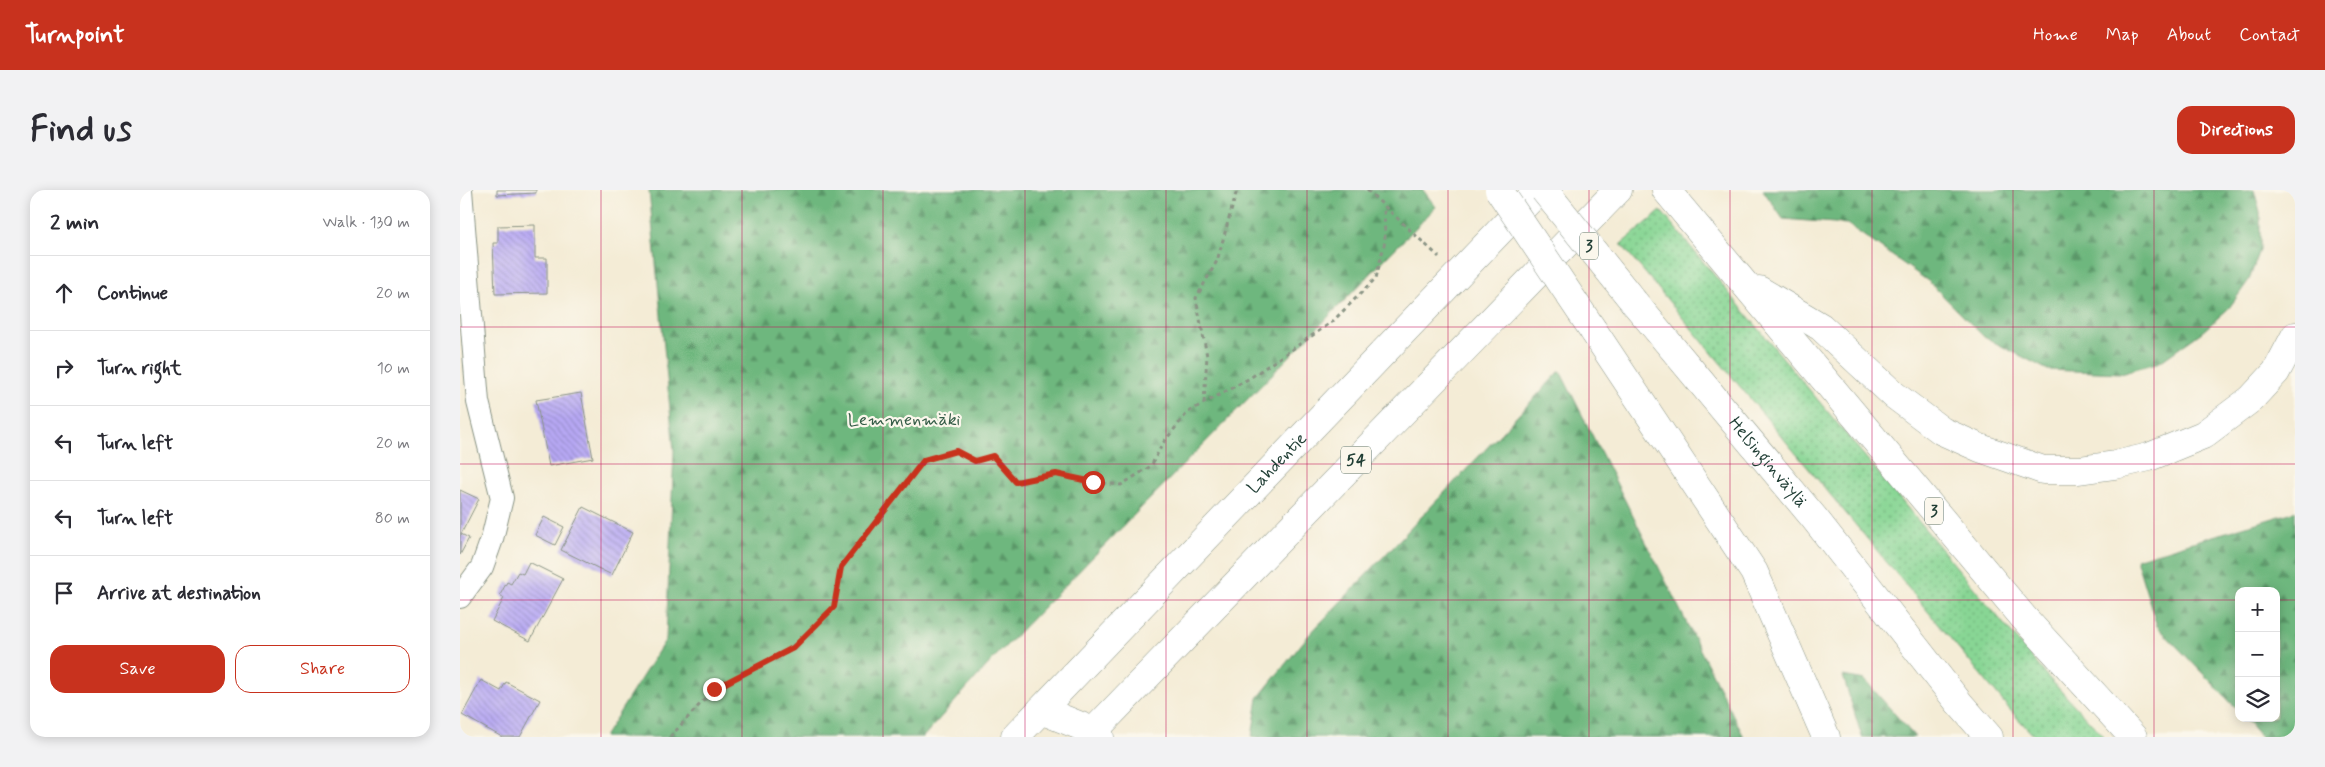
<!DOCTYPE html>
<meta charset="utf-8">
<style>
body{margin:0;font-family:Mynerve,sans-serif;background:#f2f2f3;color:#2b2b33}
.controls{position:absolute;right:15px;bottom:15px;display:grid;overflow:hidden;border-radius:10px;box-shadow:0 2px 12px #0003}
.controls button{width:45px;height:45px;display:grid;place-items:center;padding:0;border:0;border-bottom:1px solid #e1e1e2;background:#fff;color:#2b2b33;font:25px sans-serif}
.stop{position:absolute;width:15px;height:15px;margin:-11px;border:4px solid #c8321e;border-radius:50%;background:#fff}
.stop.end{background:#c8321e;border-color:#fff;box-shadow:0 1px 5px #0008}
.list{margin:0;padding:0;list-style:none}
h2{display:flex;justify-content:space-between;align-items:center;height:65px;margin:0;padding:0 20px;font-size:21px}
h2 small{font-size:16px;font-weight:400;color:#7c7c81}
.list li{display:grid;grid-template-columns:32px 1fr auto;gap:15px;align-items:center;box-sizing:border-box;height:75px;padding:0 20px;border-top:1px solid #e1e1e2}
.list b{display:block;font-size:19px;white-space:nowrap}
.list em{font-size:16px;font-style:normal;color:#7c7c81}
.actions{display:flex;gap:10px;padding:15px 20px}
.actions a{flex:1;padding:11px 0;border:1px solid #c8321e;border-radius:15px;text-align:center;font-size:18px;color:#c8321e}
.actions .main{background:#c8321e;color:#fff}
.icon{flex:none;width:28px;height:28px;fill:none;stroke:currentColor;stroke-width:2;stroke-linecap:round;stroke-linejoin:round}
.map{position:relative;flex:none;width:1835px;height:547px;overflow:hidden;border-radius:15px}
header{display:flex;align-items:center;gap:30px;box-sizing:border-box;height:70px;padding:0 25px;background:#c8321e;color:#fff}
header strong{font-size:24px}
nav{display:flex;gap:28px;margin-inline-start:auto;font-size:18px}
.intro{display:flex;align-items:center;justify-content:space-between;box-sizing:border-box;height:120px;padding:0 30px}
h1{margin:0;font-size:35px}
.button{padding:12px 22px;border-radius:15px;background:#c8321e;color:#fff;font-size:18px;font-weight:700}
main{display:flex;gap:30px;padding:0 30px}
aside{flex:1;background:#fff;border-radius:15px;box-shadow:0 2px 12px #0003}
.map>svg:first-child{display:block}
.grass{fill:url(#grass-dots);stroke:#548a64}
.forest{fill:url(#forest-firs);stroke:#467a59}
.building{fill:url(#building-back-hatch)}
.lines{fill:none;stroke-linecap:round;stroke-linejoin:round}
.street-casing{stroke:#8a9485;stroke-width:24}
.primary-casing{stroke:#8a9485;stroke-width:29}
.highway-casing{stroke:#8a9485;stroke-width:29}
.path{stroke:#8a9485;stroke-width:3;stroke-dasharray:4 4;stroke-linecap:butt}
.street{stroke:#fff;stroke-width:22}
.primary{stroke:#fff;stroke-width:28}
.highway{stroke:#fff;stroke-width:28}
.highway-bridge-casing{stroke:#8a9485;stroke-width:29;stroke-linecap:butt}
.highway-bridge{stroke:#fff;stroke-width:28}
.route{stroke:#c8321e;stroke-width:6}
.grid{fill:none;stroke:#c2185b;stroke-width:1;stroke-opacity:0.55}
.labels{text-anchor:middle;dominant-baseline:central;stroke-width:4.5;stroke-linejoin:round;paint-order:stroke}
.shield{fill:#fbf7ec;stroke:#61756b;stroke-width:1}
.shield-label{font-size:16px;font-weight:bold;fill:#1f3d34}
.park-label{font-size:18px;fill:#345c47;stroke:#fbf7ec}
.street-label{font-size:18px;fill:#1f3d34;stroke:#fbf7ec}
</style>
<header>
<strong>Turnpoint</strong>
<nav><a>Home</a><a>Map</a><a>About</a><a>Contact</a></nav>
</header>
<div class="intro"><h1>Find us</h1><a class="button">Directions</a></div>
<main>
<aside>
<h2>2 min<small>Walk · 130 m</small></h2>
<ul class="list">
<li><svg class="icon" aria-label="ahead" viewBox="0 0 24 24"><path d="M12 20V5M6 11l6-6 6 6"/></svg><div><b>Continue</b></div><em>20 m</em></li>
<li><svg class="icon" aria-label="right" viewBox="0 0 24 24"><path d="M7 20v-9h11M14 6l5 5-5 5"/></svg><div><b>Turn right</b></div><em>10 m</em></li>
<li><svg class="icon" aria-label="left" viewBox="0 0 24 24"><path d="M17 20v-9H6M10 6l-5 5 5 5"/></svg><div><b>Turn left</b></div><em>20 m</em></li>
<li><svg class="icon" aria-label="left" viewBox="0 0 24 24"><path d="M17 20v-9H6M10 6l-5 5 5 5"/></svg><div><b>Turn left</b></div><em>80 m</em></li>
<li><svg class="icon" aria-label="arrive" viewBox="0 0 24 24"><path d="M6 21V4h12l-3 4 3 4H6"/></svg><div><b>Arrive at destination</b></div></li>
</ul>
<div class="actions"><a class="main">Save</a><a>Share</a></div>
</aside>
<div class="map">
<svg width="1835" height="547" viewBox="0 0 1835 547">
<defs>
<pattern id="grass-dots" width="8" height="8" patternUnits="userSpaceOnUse" patternTransform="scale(1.25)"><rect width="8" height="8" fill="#88d694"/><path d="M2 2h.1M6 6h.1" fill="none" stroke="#6faf7a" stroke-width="1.8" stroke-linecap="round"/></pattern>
<pattern id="forest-firs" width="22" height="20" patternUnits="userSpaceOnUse" patternTransform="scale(1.25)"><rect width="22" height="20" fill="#6eb77e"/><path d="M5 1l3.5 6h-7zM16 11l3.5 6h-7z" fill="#5a9668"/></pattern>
<pattern id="building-back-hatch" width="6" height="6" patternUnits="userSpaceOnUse" patternTransform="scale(1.25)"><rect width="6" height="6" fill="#b7a8f4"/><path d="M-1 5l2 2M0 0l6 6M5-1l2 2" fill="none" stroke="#948ac6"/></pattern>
</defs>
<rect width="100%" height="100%" fill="#fbf7ec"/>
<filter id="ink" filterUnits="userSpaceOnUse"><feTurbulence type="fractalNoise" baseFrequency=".02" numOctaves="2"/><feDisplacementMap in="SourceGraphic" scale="10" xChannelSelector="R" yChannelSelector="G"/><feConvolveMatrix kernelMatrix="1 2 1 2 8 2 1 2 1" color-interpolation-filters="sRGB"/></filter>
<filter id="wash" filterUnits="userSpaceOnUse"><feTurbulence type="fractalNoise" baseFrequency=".0096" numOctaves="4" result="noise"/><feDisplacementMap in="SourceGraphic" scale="20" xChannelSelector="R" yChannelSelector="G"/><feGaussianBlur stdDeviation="1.12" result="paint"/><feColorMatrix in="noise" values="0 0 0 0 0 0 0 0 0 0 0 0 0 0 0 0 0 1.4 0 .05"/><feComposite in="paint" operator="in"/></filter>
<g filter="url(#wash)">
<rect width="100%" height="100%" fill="#f4ecd6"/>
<polygon class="grass" points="1201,21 1587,486 1644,547 1575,547 1551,521 1161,54"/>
<g class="forest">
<polygon points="189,0 963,0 976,17 533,469 463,547 144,547 206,449 214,261"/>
<polygon points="1303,0 1794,0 1800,22 1800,60 1789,90 1769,118 1742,142 1700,172 1661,183 1588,180 1524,147 1468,91 1387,34 1323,29"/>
<polygon points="1100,181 1284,547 792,547 798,508 848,446"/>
<polygon points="1835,320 1835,547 1801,547 1785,528 1816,528 1816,401 1779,401 1779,521 1697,436 1676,369 1830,323"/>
<polygon points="1383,486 1405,490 1455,547 1402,547"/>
</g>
<g id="blocks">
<g class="building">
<polygon points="37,0 76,0 76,3 37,5"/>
<polygon points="75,35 75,68 87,68 87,103 35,104 33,53 38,53 38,36"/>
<polygon points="121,203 133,268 89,276 76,210"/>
<polygon points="0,300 19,309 1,344 9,348 0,365"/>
<polygon points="123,317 173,342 152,385 101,360"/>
<polygon points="84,327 104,337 95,355 75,345"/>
<polygon points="69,372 103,389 70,451 32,431 44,408 40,405 47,392 51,394 58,382 63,384"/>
<polygon points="21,490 41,501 46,492 80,510 60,547 42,547 2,525"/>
</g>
</g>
</g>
<g filter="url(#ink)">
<use href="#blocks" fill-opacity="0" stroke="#8a9485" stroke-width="1"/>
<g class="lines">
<defs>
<polyline id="street" points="0,407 22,377 32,349 42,308 18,212 1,0"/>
<g id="primary">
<path id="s1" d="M555,547L1079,0"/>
<polyline points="628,547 1158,0"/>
</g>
<g id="highway">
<polyline points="1206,0 1564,428 1673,547"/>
<polyline points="1299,100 1361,137 1434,205 1482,241 1520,258 1583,280 1619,280 1655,275 1689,267 1743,245 1791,209 1816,182 1835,146"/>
<path id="s2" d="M1174,112L1355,329L1499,513L1529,547"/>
<polyline points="1133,140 1294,382 1366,547"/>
<polyline points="581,520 633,541 640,547"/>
</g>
</defs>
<use href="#street" class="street-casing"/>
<use href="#primary" class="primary-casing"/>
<use href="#highway" class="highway-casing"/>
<g class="path">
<polyline points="907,0 979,67"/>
<polyline points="744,213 747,166 736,108 757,71 777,0"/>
<polyline points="210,547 254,499 333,459 374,417 381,377 464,270 495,261 515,271 533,266 557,291 596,284 633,292 661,295 691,276 703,253 728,222 790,188 872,132 916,88 925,51 924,16"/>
</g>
<use href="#street" class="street"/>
<use href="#primary" class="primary"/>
<use href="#highway" class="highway"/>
<defs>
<g id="highway-bridge">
<polyline points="1039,0 1133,140"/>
<polyline points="1084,0 1174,112"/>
</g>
</defs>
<use href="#highway-bridge" class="highway-bridge-casing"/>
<use href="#highway-bridge" class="highway-bridge"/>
</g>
</g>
<g class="lines" filter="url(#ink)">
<polyline class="route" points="254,499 333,458 374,417 381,377 464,270 496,261 515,271 533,266 556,292 596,284 633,292"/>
</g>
<path class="grid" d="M141,0V547M282,0V547M423,0V547M565,0V547M706,0V547M847,0V547M988,0V547M1129,0V547M1270,0V547M1412,0V547M1553,0V547M1694,0V547M0,137H1835M0,274H1835M0,410H1779M1816,410H1835"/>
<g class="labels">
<g class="shield">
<rect x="1120" y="42.5" width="18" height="27" rx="4"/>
<rect x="881" y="256.5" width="30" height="27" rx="4"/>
<rect x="1465" y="307.5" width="18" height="27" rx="4"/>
</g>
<g class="shield-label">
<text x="1129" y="56">3</text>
<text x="896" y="270">54</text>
<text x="1474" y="321">3</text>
</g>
<g class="park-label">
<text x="444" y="230">Lemmenmäki</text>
</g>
<g class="street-label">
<text stroke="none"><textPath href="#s2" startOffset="209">Helsinginväylä</textPath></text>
<text stroke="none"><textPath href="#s1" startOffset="379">Lahdentie</textPath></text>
</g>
</g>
</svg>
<div class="controls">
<button>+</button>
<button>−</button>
<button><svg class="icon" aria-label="layers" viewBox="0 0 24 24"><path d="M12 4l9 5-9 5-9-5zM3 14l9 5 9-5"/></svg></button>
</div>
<div class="stop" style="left:633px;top:292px"></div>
<div class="stop end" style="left:254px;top:499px"></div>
</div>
</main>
